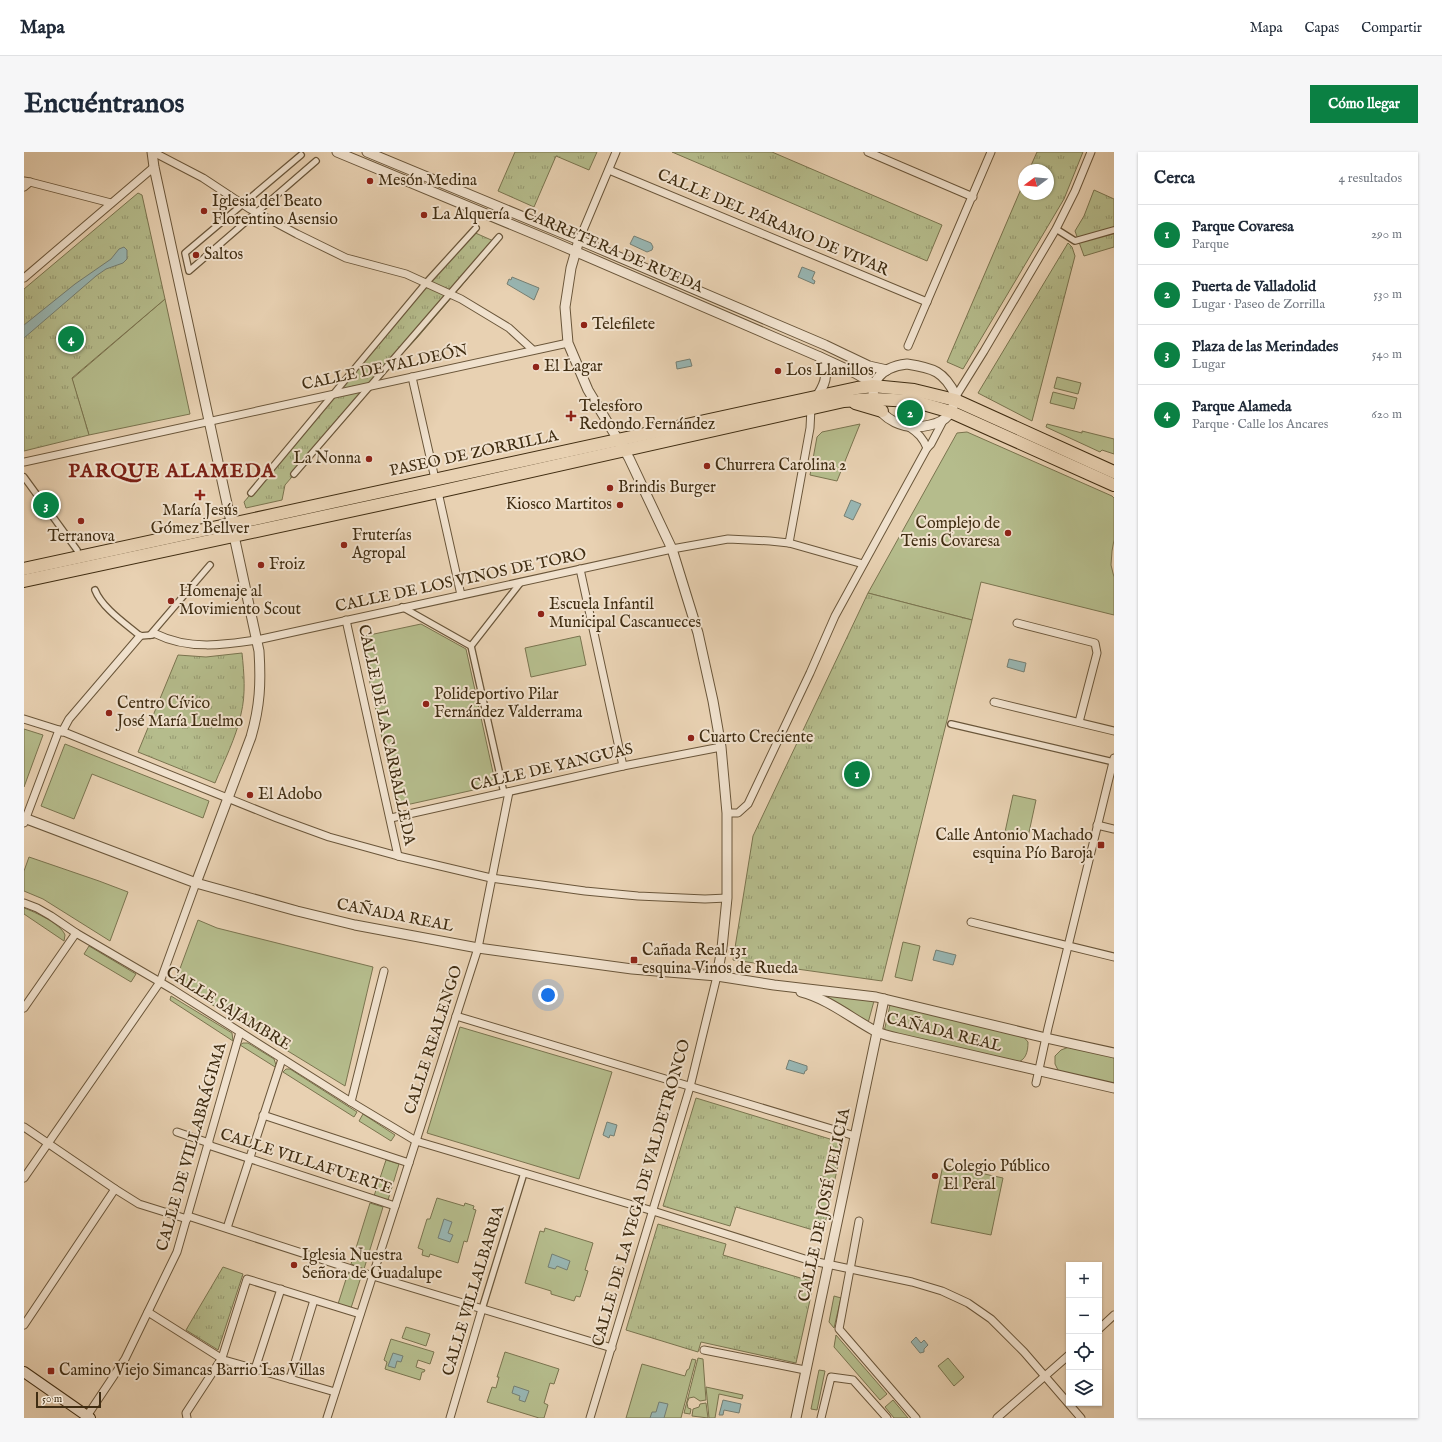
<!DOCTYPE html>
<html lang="es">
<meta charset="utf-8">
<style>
body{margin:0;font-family:"IM FELL English",serif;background:#f6f6f7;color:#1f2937}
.controls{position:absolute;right:12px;bottom:12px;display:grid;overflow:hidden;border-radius:0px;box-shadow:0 1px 3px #0004}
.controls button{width:36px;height:36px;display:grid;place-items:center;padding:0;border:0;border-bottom:1px solid #e0e1e3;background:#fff;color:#1f2937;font:20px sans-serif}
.compass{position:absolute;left:994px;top:12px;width:36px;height:36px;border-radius:50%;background:#fff;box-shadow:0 1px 3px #0004;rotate:254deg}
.scale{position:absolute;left:12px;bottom:10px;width:65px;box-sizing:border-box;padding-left:4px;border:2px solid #402d12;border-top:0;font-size:11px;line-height:14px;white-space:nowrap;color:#402d12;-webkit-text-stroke:3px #f0e1cd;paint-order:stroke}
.you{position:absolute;left:524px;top:843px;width:14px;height:14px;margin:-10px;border:3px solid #fff;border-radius:50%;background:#1a73e8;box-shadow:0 0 0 6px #1a73e833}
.badge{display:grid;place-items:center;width:26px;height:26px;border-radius:50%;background:#0b8043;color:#fff;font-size:13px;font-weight:700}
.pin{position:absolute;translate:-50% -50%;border:2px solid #fff;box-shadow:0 1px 4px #0006}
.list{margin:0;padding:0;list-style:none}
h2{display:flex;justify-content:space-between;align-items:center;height:52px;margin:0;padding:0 16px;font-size:17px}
h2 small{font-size:13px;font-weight:400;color:#747a83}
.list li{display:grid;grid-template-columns:26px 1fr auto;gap:12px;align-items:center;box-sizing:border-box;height:60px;padding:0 16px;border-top:1px solid #e0e1e3}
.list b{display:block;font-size:15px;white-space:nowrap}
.list p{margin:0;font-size:13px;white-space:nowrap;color:#747a83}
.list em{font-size:13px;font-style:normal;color:#747a83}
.icon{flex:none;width:22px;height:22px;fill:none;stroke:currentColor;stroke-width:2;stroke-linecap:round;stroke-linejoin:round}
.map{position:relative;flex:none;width:1090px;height:1266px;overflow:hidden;border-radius:0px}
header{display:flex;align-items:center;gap:24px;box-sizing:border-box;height:56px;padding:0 20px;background:#fff;border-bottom:1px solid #e0e1e3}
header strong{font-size:19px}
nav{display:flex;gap:22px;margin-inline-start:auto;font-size:14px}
.intro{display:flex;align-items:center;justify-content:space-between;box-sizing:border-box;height:96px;padding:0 24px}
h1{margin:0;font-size:28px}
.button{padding:10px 18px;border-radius:0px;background:#0b8043;color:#fff;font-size:14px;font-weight:700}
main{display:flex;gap:24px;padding:0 24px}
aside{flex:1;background:#fff;border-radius:0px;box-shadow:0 1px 3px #0004}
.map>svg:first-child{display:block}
.green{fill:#b5bc8c;stroke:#7a744f}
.park{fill:url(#park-tufts);stroke:#7a744f}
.water{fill:#98b6b3;stroke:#757f73}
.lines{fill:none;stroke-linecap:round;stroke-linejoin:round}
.pedestrian-casing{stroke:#6a563a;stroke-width:8}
.minor-casing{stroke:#6a563a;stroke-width:9}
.tertiary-casing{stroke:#6a563a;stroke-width:11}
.secondary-casing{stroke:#402d12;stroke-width:12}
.primary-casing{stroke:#402d12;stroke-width:14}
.pedestrian{stroke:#f0e1cd;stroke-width:5.5}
.minor{stroke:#f0e1cd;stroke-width:7}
.tertiary{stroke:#f0e1cd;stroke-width:9}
.secondary{stroke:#f0e1cd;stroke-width:10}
.primary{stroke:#e8d1b2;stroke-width:12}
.poi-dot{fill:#8f2418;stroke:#f0e1cd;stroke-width:1.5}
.labels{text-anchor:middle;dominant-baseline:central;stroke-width:4;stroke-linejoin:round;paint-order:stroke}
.poi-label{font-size:16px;fill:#402d12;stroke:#f0e1cd;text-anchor:start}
.street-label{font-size:16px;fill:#402d12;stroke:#f0e1cd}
.district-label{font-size:20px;font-weight:bold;letter-spacing:1px;fill:#7a1f14;stroke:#f0e1cd}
</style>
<header>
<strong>Mapa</strong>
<nav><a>Mapa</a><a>Capas</a><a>Compartir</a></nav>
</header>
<div class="intro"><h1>Encuéntranos</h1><a class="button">Cómo llegar</a></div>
<main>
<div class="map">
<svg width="1090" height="1266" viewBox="0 0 1090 1266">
<defs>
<pattern id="park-tufts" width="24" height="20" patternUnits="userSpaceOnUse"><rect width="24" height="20" fill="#b5bc8c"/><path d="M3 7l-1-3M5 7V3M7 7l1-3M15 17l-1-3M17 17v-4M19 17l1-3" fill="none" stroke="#959971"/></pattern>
</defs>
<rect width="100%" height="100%" fill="#e8d1b2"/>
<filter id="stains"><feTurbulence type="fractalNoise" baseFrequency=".005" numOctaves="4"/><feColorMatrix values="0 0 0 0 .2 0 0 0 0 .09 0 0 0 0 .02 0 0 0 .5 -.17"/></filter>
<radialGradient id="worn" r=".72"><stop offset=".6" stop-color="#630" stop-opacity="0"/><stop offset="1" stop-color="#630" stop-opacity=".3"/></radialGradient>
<g class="green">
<polygon points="141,147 166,262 65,283 48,227"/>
<polygon points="1033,225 1057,231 1054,242 1030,236"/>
<polygon points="1029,240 1053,246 1050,257 1026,251"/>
<polygon points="836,272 813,329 786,323 793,285 798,280"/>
<polygon points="1023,272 1058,281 1058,279 1090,287 1090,302 1078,298 1076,300 1022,275"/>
<polygon points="943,280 1088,344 1090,346 1090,388 1088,399 1087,413 1090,425 1090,463 957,430 948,468 844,441 933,281"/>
<polygon points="397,472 442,497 470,625 463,635 373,655 336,485"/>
<polygon points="556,484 562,513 507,525 501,496"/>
<polygon points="0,577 19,583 0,635"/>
<polygon points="41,592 185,649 179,666 68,622 50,667 17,654"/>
<polygon points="989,643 1012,648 1004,685 981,680"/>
<polygon points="5,705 75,729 104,740 86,789 19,747 0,739 0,719"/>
<path d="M0,756C11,760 37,772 41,783L40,789L0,762Z"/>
<polygon points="174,768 193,776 349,815 321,934 151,830"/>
<polygon points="879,790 896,794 888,829 871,825"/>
<polygon points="65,794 112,822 107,830 60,802"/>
<polygon points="782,840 825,844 850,849 844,871"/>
<polygon points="147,844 208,881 209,889 146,848"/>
<path d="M866,853L998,883L1004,890C1004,900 1002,908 992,911L860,880Z"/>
<polygon points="436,875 588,920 555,1027 403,981"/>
<polygon points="219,891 224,891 250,907 252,913 251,915 216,893"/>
<polygon points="1045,895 1090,905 1090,935 1035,920 1031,912 1031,904 1037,898"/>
<polygon points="262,917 266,917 333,960 330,965 259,920"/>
<polygon points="339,962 371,983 367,989 335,969"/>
<polygon points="362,1008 375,1012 364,1048 350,1044"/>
<polygon points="919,1013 979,1026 967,1083 907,1071"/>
<polygon points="413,1046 440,1054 441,1051 450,1054 449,1057 452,1058 443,1090 440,1089 434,1111 406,1102 405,1105 398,1103 399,1098 394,1096 403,1067 406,1067"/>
<polygon points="346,1051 359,1055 340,1117 327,1112"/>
<polygon points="521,1076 569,1091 561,1118 564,1119 556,1145 552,1144 550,1149 527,1142 527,1139 501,1131 516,1079 520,1080"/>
<polygon points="324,1121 337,1125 327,1156 314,1152"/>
<polygon points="810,1144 817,1146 810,1176 805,1170"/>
<polygon points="382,1175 406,1182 402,1194 378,1186"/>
<polygon points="812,1183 863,1242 856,1248 810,1195"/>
<polygon points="367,1187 410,1200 406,1212 394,1208 392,1215 401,1218 400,1220 398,1220 396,1228 361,1217 363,1210 360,1208"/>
<polygon points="481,1200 535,1217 530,1232 526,1231 520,1251 524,1253 520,1266 515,1266 463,1250 468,1235 472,1236 475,1225 473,1225"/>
<polygon points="674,1206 679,1207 682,1248 676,1249 670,1245 665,1246 663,1251 664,1256 667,1257 666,1262 660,1261"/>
<polygon points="924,1206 940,1225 930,1234 914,1214"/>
<polygon points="668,1207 672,1208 657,1266 602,1266 618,1212 661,1224 663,1218 665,1217"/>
<polygon points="795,1218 801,1219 793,1258 787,1257"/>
<polygon points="682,1235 719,1243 718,1247 695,1242 691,1266 685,1266"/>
<polygon points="869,1248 884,1266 870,1266 861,1255"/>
<polygon points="682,1251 684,1266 668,1264 669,1257 675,1255 676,1252"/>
</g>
<g class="park">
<polygon points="491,0 573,0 565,18 532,4 510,55 474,39"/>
<polygon points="648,0 748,0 918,73 903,109"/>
<polygon points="1013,0 1059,0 1040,47 939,217 923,210 1000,30 1000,42 1024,42 1024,18 1005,18"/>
<polygon points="1070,38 1090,47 1090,95 1060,104 1051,79 1060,64"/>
<polygon points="114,41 118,43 141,147 48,226 65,283 0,299 0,137"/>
<polygon points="447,79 474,91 393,186 328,255 261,333 258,348 222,356 220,350"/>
<polygon points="1044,91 1048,95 1051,104 1008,269 954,241"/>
<polygon points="844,441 948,468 858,829 709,808 729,684"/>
<path d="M218,501C220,521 222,542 217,562C212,586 200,609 191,631L114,600L154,503L182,505Z"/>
<polygon points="672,946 819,991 799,1081 712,1055 706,1074 639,1054"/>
<polygon points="634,1072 702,1092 699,1103 790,1130 772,1211 677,1190 674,1200 602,1178"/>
<polygon points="199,1115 219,1122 194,1198 162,1178"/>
</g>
<g class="water">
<polygon points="610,84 627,91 629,95 628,98 623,100 606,92"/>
<polygon points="100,95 103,98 103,107 99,111 82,117 72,124 0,186 0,173 51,132 87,107 95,97"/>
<polygon points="778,115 791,120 788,127 791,129 790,132 774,125"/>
<polygon points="488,125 515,136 510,148 483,132 485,127 487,128"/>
<polygon points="666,207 668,214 653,217 652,210"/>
<polygon points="827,348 837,352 829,368 820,364"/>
<polygon points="985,507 1002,511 1000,520 983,515"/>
<polygon points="912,798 932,803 929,813 909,808"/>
<polygon points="765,908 783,914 783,918 781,919 780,922 762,917"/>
<polygon points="583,970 593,973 590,984 586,983 585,986 579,983"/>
<polygon points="420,1067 428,1070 424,1081 429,1083 426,1090 414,1086"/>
<polygon points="528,1102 546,1109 543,1118 533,1114 531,1117 524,1115"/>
<polygon points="892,1185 897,1191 900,1188 904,1193 900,1197 900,1200 896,1201 887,1190"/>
<polygon points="369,1201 379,1204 377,1210 373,1209 371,1216 364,1214"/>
<polygon points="490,1234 505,1239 501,1250 495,1248 496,1244 488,1241"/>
<polygon points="699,1248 717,1252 715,1261 700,1258 699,1263 695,1263"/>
<polygon points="635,1250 644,1252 640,1266 626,1266 628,1260 632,1260"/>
</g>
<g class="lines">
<defs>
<g id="pedestrian">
<polyline points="277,3 161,101 165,119 292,9"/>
<polyline points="1032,77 1051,89 1090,78"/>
<polyline points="270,322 475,85"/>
<polyline points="0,325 53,398"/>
<polyline points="227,341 402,131 452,76"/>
<path d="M71,438C78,456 102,472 116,484L128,483"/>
<polyline points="378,455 447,494 480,641"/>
<polyline points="126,483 186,413"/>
<polyline points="447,494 497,430"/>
<polyline points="927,572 1090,610"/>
<polyline points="458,1157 500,1021"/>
</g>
<g id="minor">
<polyline points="129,0 179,26 226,57 273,82 322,106 382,122 437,147 485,176 509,198"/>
<polyline points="844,0 949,45"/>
<polyline points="585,18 903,150"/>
<polyline points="0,29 6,30 0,35"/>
<polyline points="6,30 87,51"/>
<polyline points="555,88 592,0"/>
<polyline points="0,126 130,15"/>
<polyline points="884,194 967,0"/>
<polyline points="388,225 411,327"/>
<polyline points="932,244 960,199 1032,77 1051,39 1067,0"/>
<path d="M885,275C894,281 899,286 903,296"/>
<polyline points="0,310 544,191"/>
<polyline points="414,340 437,443"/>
<polyline points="765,391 786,276 787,256"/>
<polyline points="556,417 599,614"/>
<polyline points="322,468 374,704"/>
<polyline points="993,471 1071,491 1073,501 1055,570"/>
<path d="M132,482C164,498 200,493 233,488L648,397L704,387L746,389L765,391L839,412"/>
<polyline points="970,550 1090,579"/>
<polyline points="0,567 35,578 253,666 305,685 374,704 467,726 503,731 561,739 614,744 681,747 703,746"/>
<polyline points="38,580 45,567 116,484"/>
<polyline points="703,661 714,661 724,652 786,521 811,464 903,296 907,292 919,269"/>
<polyline points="367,666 599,614 697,595"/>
<polyline points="0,671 35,578"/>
<polyline points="1073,673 1090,677"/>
<polyline points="0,751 13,756 27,764 52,781 148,837 327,950 392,989 629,1059 784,1108 888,1130 918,1139 944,1151 967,1167 1000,1200 1057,1266"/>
<polyline points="947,770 1090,805"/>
<polyline points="0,856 52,781"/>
<polyline points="432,864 831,984"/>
<polyline points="1012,931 1024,876 1090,606"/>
<polyline points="327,950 360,819"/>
<polyline points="239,963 385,1011"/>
<polyline points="0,975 91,1037 115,1052 163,1067"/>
<polyline points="153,980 185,991"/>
<polyline points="184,993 371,1054"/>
<polyline points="0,1026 136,830 172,731"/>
<polyline points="164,1064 349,1124 588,1196"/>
<polyline points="835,1069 815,1177 892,1266"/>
<polyline points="203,1076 258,907"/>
<polyline points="124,1160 200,1208 311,1240"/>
<polyline points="0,1173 91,1037"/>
<polyline points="1075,1177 1090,1163"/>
<polyline points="680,1198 781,1218"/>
<polyline points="231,1217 257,1137"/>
<polyline points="266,1227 290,1148"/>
<polyline points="63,1264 101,1207 153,1100 216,880"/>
<polyline points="163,1266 162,1261 198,1206 223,1127 336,1162"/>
<polyline points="303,1266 454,796 485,640"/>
<polyline points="426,1266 458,1157"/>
<polyline points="566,1266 666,935 693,824"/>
<polyline points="797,1266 807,1225 829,1228 863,1266"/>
<polyline points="973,1266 1045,1203"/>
</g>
<g id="tertiary">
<path d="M128,0L130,15L235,499C237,531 236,554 227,585L172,731"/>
<polyline points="313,0 527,89 796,205 831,221 850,232"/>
<polyline points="343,0 555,88 801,193 845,214 863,218"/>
<polyline points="555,88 547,116 541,155 544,191 564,238 605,306 648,397 674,481 689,549 697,595 703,661 703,746 698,796 693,824"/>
<path d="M883,212C909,216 920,219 932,244C928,261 924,269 906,273C851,286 823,219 883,212Z"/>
<path d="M794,243C804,227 803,223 796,205"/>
<polyline points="0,666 172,731 273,759 331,773 454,796 608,817 693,824 750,833 852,845 1022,886 1090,901"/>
<path d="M777,840C804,847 827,866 851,879C859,883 869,885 878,887L1090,936"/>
<polyline points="772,1266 860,847"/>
</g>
<polyline id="secondary" points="0,1220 66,1266"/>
<g id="primary">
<polyline points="831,251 858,259"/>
<polyline points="0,417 833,236 849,234 890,238 931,248 1090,320"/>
<polyline points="0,429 414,340 820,249 850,247 889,249 927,260 1090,333"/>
</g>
</defs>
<use href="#pedestrian" class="pedestrian-casing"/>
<use href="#minor" class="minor-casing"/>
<use href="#tertiary" class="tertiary-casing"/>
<use href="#secondary" class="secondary-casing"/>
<use href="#primary" class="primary-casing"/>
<use href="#pedestrian" class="pedestrian"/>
<use href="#minor" class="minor"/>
<use href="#tertiary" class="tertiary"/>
<use href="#secondary" class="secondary"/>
<use href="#primary" class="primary"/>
</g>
<g class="poi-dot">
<circle cx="346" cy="29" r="4"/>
<circle cx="180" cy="59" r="4"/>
<circle cx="400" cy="63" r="4"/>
<circle cx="172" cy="103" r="4"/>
<circle cx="560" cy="173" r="4"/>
<circle cx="512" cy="215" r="4"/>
<circle cx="754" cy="219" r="4"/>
<path d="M545 258h4v4h4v4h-4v4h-4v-4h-4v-4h4z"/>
<circle cx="345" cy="307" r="4"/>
<circle cx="683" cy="314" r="4"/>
<circle cx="586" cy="336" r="4"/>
<path d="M174 337h4v4h4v4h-4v4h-4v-4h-4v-4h4z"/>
<circle cx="596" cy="353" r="4"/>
<circle cx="57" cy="369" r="4"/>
<circle cx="984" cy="381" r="4"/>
<circle cx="320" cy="393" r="4"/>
<circle cx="237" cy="413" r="4"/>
<circle cx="147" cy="449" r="4"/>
<circle cx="517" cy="462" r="4"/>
<circle cx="402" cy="552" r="4"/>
<circle cx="85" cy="561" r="4"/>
<circle cx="667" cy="586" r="4"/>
<circle cx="226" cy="643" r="4"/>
<rect x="1073" y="689" width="8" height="8" rx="2"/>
<rect x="606" y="804" width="8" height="8" rx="2"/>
<circle cx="911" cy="1024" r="4"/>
<circle cx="270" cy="1113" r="4"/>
<rect x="23" y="1215" width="8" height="8" rx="2"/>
</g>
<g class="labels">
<g class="poi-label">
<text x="354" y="29">Mesón Medina</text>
<text x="188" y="50">Iglesia del Beato<tspan x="188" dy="18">Florentino Asensio</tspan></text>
<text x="408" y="63">La Alquería</text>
<text x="180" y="103">Saltos</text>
<text x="568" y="173">Telefilete</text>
<text x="520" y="215">El Lagar</text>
<text x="762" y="219">Los Llanillos</text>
<text x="555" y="255">Telesforo<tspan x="555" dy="18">Redondo Fernández</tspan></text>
<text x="337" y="307" text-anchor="end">La Nonna</text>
<text x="691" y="314">Churrera Carolina 2</text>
<text x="594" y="336">Brindis Burger</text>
<text x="588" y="353" text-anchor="end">Kiosco Martitos</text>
<text x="176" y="359" text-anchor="middle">María Jesús<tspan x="176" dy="18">Gómez Bellver</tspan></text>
<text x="976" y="372" text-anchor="end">Complejo de<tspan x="976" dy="18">Tenis Covaresa</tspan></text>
<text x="328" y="384">Fruterías<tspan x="328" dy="18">Agropal</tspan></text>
<text x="57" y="385" text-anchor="middle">Terranova</text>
<text x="245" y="413">Froiz</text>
<text x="155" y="440">Homenaje al<tspan x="155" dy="18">Movimiento Scout</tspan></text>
<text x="525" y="453">Escuela Infantil<tspan x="525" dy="18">Municipal Cascanueces</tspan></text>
<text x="410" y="543">Polideportivo Pilar<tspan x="410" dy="18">Fernández Valderrama</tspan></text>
<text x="93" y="552">Centro Cívico<tspan x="93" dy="18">José María Luelmo</tspan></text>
<text x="675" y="586">Cuarto Creciente</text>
<text x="234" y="643">El Adobo</text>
<text x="1069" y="684" text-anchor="end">Calle Antonio Machado<tspan x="1069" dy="18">esquina Pío Baroja</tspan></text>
<text x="618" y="799">Cañada Real 131<tspan x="618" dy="18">esquina Vinos de Rueda</tspan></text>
<text x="919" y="1015">Colegio Público<tspan x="919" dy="18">El Peral</tspan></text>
<text x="278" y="1104">Iglesia Nuestra<tspan x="278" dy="18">Señora de Guadalupe</tspan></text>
<text x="35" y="1219">Camino Viejo Simancas Barrio Las Villas</text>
</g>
<g class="street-label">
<text transform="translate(749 71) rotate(23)">CALLE DEL PÁRAMO DE VIVAR</text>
<text transform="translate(589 99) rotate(23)">CARRETERA DE RUEDA</text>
<text transform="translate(361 216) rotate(-12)">CALLE DE VALDEÓN</text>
<text transform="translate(450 302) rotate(-12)">PASEO DE ZORRILLA</text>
<text transform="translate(437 429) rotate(-12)">CALLE DE LOS VINOS DE TORO</text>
<text transform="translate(362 583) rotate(78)">CALLE DE LA CARBALLEDA</text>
<text transform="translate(528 616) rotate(-13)">CALLE DE YANGUAS</text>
<text transform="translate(371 764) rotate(11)">CAÑADA REAL</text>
<text transform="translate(204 857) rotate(32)">CALLE SAJAMBRE</text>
<text transform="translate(920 881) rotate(14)">CAÑADA REAL</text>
<text transform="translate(410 888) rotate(-72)">CALLE REALENGO</text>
<text transform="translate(168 995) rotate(-74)">CALLE DE VILLABRÁGIMA</text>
<text transform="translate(282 1010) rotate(18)">CALLE VILLAFUERTE</text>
<text transform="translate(618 1041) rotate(-74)">CALLE DE LA VEGA DE VALDETRONCO</text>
<text transform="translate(801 1053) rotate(-78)">CALLE DE JOSÉ VELICIA</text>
<text transform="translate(450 1139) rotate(-73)">CALLE VILLALBARBA</text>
</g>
<g class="district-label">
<text x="148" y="319">PARQUE ALAMEDA</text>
</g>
</g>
<rect width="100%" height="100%" filter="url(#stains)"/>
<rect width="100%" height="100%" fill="url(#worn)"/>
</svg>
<div class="controls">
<button>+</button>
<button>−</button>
<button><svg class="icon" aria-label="locate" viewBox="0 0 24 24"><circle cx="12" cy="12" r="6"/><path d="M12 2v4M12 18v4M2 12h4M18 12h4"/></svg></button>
<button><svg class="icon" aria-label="layers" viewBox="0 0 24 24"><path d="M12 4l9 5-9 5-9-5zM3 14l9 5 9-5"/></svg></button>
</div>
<svg class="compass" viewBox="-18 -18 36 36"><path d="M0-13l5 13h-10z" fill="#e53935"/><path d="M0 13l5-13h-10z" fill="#747a83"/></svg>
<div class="scale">50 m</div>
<div class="you"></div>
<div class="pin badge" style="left:833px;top:622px">1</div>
<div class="pin badge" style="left:886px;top:261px">2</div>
<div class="pin badge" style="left:22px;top:353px">3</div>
<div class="pin badge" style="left:47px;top:187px">4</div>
</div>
<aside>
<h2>Cerca<small>4 resultados</small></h2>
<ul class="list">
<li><span class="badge">1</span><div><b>Parque Covaresa</b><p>Parque</p></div><em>290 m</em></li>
<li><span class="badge">2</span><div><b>Puerta de Valladolid</b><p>Lugar · Paseo de Zorrilla</p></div><em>530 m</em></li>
<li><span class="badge">3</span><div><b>Plaza de las Merindades</b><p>Lugar</p></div><em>540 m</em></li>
<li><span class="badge">4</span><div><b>Parque Alameda</b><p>Parque · Calle los Ancares</p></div><em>620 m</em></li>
</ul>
</aside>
</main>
